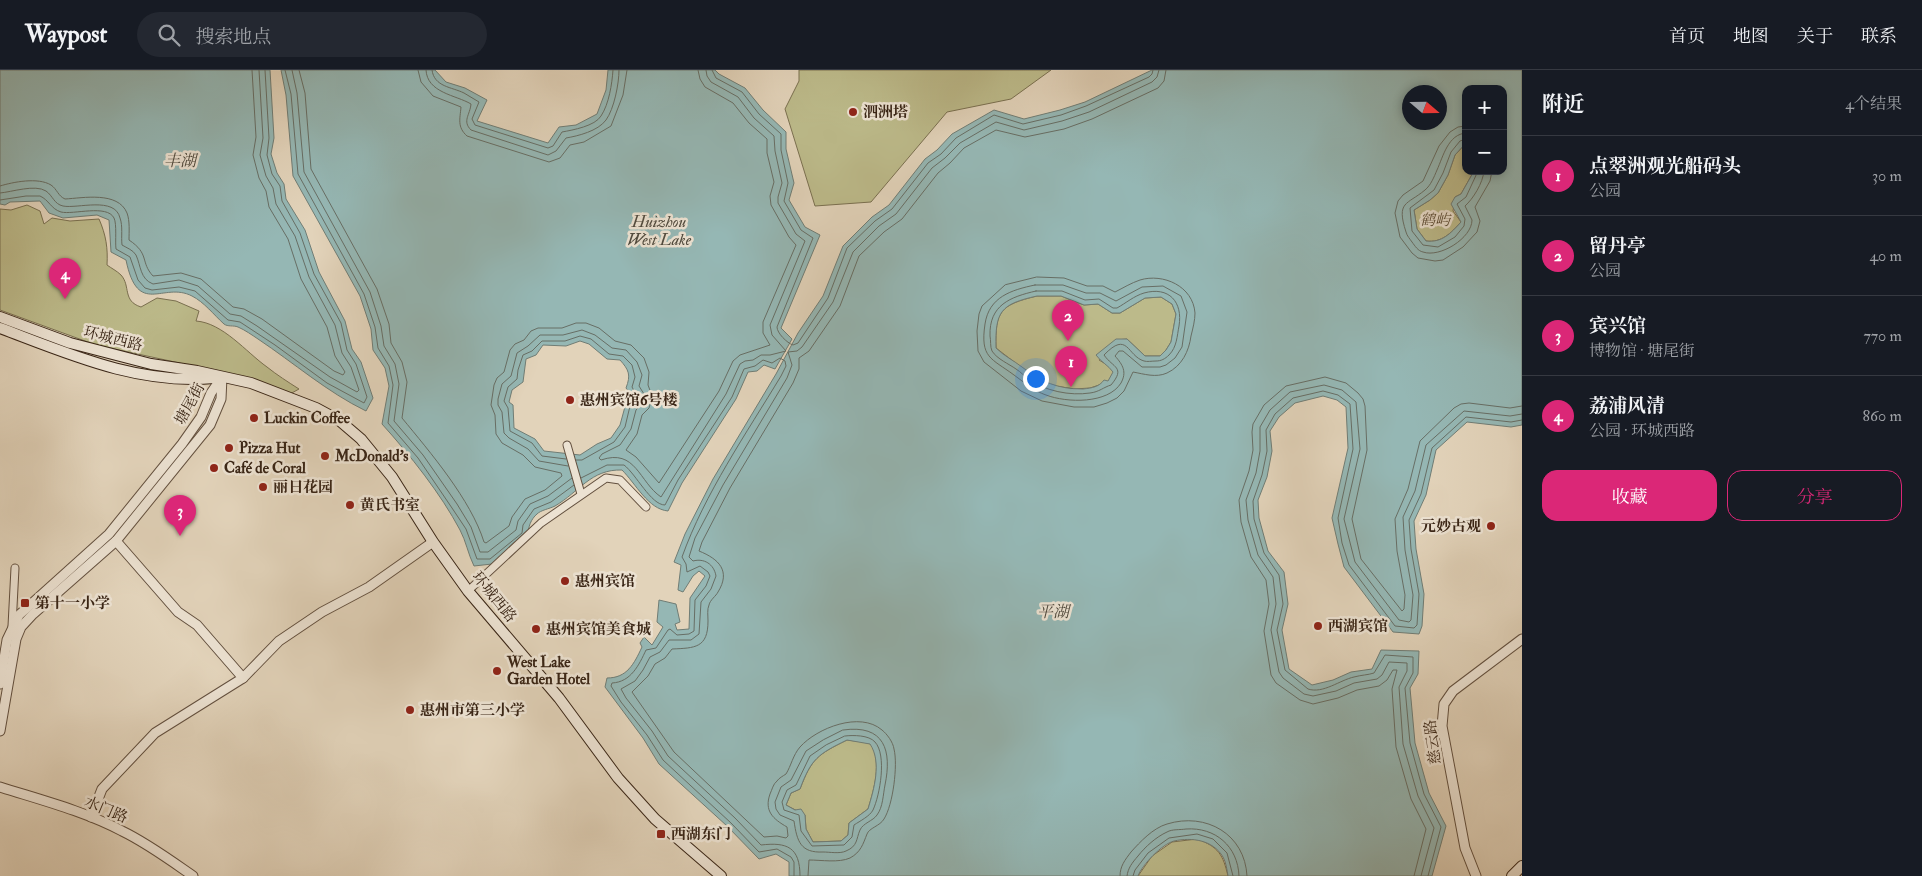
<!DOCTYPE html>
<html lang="zh">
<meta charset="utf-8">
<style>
body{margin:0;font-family:"IM FELL Double Pica","Noto Serif SC",serif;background:#242831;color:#f1f3f6}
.controls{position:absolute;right:15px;top:15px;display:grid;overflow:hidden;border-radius:10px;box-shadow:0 2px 8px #0003}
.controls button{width:45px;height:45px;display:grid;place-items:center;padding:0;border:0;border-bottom:1px solid #363941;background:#171b24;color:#f1f3f6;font:25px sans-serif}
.compass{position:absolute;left:1402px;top:15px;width:45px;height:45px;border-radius:50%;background:#171b24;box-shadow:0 2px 8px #0003;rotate:110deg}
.you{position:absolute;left:1035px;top:308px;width:18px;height:18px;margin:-12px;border:4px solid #fff;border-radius:50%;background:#1a73e8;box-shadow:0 0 0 8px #1a73e833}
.badge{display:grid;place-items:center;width:32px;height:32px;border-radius:50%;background:#db2777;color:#fff;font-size:16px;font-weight:700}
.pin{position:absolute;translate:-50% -41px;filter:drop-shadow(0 1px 2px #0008)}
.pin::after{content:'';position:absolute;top:26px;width:18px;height:15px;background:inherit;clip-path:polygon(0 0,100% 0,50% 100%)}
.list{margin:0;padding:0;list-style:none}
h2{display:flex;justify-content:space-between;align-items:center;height:65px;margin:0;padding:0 20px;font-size:21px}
h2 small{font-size:16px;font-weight:400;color:#9ea1a6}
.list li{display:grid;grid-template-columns:32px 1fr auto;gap:15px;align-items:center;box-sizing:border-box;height:80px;padding:0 20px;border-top:1px solid #363941}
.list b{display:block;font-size:19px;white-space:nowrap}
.list p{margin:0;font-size:16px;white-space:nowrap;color:#9ea1a6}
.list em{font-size:16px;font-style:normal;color:#9ea1a6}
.actions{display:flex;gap:10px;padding:15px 20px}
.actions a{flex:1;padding:11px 0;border:1px solid #db2777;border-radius:15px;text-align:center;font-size:18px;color:#db2777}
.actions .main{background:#db2777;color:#fff}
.icon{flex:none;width:28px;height:28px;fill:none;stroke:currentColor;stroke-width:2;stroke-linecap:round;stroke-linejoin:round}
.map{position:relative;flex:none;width:1522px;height:806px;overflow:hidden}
header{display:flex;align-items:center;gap:30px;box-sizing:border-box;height:70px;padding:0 25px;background:#171b24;border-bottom:1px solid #363941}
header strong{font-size:24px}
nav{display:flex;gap:28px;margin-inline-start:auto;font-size:18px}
.search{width:350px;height:45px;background:#242831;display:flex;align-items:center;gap:12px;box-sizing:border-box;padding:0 18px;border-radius:28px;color:#9ea1a6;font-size:19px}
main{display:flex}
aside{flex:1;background:#171b24}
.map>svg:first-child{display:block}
.green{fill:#bcba8a;stroke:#7a7050}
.water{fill:#95b7b4;stroke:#707d75;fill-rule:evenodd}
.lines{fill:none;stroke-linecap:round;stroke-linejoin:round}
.shore{stroke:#676e65;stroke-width:1}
.minor-casing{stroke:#63503f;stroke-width:9}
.tertiary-casing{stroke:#63503f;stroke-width:11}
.secondary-casing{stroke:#392516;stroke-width:12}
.minor{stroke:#ece2d2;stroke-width:7}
.tertiary{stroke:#ece2d2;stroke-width:9}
.secondary{stroke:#ece2d2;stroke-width:10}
.poi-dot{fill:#8f2418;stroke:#ece2d2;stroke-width:2}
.labels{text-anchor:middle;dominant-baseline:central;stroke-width:5;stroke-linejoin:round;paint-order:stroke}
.poi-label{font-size:15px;font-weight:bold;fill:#392516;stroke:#ece2d2;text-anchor:start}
.park-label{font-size:15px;font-style:italic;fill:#5a4a33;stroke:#ece2d2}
.street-label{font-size:15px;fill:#392516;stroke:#ece2d2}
.water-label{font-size:16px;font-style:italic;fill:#504a3e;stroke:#ece2d2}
</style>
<header>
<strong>Waypost</strong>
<div class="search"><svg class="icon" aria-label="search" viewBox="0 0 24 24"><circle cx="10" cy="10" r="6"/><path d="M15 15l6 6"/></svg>搜索地点</div>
<nav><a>首页</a><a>地图</a><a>关于</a><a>联系</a></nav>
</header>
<main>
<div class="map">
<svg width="1522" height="806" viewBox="0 0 1522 806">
<rect width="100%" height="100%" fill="#e2d3ba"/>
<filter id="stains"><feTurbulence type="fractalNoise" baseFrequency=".004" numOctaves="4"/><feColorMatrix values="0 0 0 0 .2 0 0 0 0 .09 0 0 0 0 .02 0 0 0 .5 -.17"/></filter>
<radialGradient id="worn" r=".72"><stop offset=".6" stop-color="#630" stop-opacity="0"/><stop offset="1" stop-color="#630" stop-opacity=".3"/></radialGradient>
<g class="green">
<polygon points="799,0 1051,0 1011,29 947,42 871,132 815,136 785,39 799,11"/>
<path d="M1466,73V101H1474L1461,124L1455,127L1453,141L1461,152C1451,163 1442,173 1426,171L1417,159L1414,140L1430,130L1438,123L1448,105L1455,85Z"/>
<path d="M27,135L40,141L44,154L52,148L70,151L99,149C106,165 108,178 107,195C111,198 117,201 121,205C131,216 122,231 141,237L157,228L176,231L199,241L196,251C223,253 246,282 267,297C277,305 288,312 299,319L290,324L212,300L96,275L0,240V139L11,140Z"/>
<path d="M1037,226H1061L1084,235L1098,234L1112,243H1120L1145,228L1161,227L1172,234L1176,244L1171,272L1166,280L1160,286H1145L1127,269L1116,270L1099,290L1109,296L1114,302L1108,312L1090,318L1074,319L1050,315L1031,305L996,278C995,241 1000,235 1037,226Z"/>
<path d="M847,670L863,672L871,674C882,693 874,719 868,739L849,753L848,765L841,771L813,772L806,759L805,745L786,735L791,723L800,719C812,688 817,685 847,670Z"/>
<path d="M1197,769C1219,777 1223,785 1228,806H1138L1152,786L1172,772Z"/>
</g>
<g class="water">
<path d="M0,0H270L274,68L271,84L277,103L284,114L286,129L305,160L319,202L345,251L352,279L361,292L373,328L366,341C327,322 294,293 258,269C252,265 245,260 238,257C233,255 228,257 224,254C214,245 204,232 192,226C163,211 138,248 126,190L111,182L109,150L97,145L63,148L49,143L40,131L10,132L5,135L0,134Z"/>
<path d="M281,0H435L446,12L465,18L487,30L477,51L548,73L559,57L576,55L597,44L606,20L608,0H715L719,4L745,18L763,40L786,62V79L794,113L789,130L805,157L820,165L781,258L792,269L775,299L764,295L757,301L748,302L736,329L682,413L668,441C648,439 636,414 622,400C591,399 579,422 555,436C549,439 541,440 537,444C531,449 528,457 528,465L492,494L474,496C468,484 466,471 460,460C441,424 410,385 382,354L389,316L385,298L373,280L371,259L360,226L293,106L286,25ZM580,271L589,274L607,289L620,290C629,300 631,305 626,318L633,327L626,333L620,355L611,368L597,374L580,385L544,381L535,369L514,358L513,335L509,332L512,320L523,312L526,289L536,285L543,275L566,276Z"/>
<path d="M1152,0H1522V355L1511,357L1467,352L1436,380L1426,425L1414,451L1416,479L1424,524L1422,556L1419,564L1393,562L1344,497L1338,474L1332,448L1348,378L1346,337L1337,330L1323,326L1295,333L1279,347L1270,361L1272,381L1267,407L1258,430L1259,448L1268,481L1284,502L1288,534L1282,560L1289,599L1312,615L1333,610L1351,602L1372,599L1381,580L1419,581L1418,604L1410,618L1415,673L1429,723L1446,756L1432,806H1228C1227,800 1226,792 1223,787C1213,770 1192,767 1174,771C1162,774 1142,795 1138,806H789V792L776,784L759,789L727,756L659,694L643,668L605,617L607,608C627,608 634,594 642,577L640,573L644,567L652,575L663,557L657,552L659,530L676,534L680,552L675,554L677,560L689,559L690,528L705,506L699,501L693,506L683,522L678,520L681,495L674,492L685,464L713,409L776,304L798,263L823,226L843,176L872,147L889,135L925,89L937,80L952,64L994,40L1024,49L1060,40L1085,32ZM1466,19H1503V101H1474L1461,124L1455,127L1451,134L1461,152C1451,163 1442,173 1426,171L1417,159L1414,140L1430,130L1438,123L1448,105L1455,85L1466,73ZM1410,22H1440V52H1410ZM1037,226H1061L1084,235L1098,234L1112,243H1120L1145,228L1161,227L1172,234L1176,244L1171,272L1166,280L1160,286H1145L1127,269H1116L1096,285C1101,292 1108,295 1113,302L1108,311L1104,310C1099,317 1092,318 1083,319C1057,319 1042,312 1022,297C1013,290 1004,286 996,278C995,241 1001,234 1037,226ZM847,670L870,674C882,692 874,719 868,739L849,753L848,765L841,771L813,772L806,759L805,745L801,739L795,740L786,735L791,723L800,719C811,689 818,684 847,670Z"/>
</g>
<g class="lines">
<g class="shore">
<polyline points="285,0 291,24 298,104 364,224 375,257 378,278 389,296 393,315 388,353 418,388 452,438 466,459 477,489 490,489 522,463 523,455 534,439 551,432 574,415"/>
<polyline points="292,0 297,23 304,102 370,222 381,256 384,276 395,294 399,314 394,351 423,385 457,434 471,457 480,482 488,482 516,460 518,451 530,434 548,426 572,408"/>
<path d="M299,0L305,23L311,99L377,219L389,254L391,273L402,292L407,312L402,348C430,382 471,430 484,472L486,473L509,456L512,447L525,429L545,420L562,406L561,403L535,397L523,385L502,373L496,364L495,345L491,335L494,315L497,308L504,302L510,280L515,274L524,270L531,261L538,258H562L576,253H586L599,258L615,271L631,275L644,288L649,302L648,315L651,323V331L649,338L642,345L637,364L626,380L636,387L659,413L719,321L733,291L740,285L770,275L763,263V252L796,175L789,167L771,135L770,126L774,112L767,83V69L749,53L733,33L705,17L700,9L698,0"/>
<path d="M418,0L421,12L433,26L461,37C460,49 457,57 467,66L549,92L560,88L570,75L584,72L611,56L623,25L627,0"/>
<path d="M426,0C427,23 456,25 471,34C470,45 462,51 471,60L548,85L556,81L566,68C578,66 598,61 606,50C614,39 619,14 619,0"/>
<path d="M432,0C434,17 452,17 464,23C469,26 474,29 479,32L472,49L475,55L548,78L553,76L562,62C573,60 595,56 601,46C609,34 612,14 613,0"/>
<path d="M712,0L716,8L742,22L759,44L781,64V80L788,113L784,131L801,160L813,168L777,257C777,263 787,273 793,275L798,273L828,228L847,178L875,151L892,139L928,93L941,84L956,68L994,45L1023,54L1061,45L1086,36L1149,7L1152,4L1153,0"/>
<polyline points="1466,56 1458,57 1450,62 1439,76 1423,111 1403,125 1398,131 1395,143 1400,167 1412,183 1418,188 1435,191 1443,190 1463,177 1477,162 1480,151 1475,137 1490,111 1492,101"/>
<path d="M1466,63C1448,64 1443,87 1437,100C1434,107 1431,115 1425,120C1407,135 1396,131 1406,162C1407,166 1410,169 1412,172C1415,176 1418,181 1423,182C1440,188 1472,168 1472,150L1465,136C1473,129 1483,113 1484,101"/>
<polyline points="1466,69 1460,71 1451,82 1443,103 1434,120 1410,138 1412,161 1423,175 1438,177 1455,167 1464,156 1465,149 1457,134 1466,127 1478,101"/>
<path d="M0,116C13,112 38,107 51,115C57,119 58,126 65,129C83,128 118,121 127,143C130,151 129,162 129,170C150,184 140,192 153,206L181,203L201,209L233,237L244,239L262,249L334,301L343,305L345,302L335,286L327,257L301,209L288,169L269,137L266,121L259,108L253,85L256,67L252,0"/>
<path d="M0,123C12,122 35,114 46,121C53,126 54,134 63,136C77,139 115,126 120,148C123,156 121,167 122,175C127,178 133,180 136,185C141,196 140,209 153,214L179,210L198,216L230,244L241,246L257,256L330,307L357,322L359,320L351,297L342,283L335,255L309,207L295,166L276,134L273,118L266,106L260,85L263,68L259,0"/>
<path d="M0,130L26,126H40C49,130 51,139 61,142C73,145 107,134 114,148C117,154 115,172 116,179L130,187L138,210L145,218L152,220L179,217L195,221L228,250L240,252L275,275L327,313L364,333L367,327L356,294L347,280L341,253L314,204L300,163L282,131L280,116L272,104L267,85L269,68L265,0"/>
<path d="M1037,207L1064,208L1087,216H1103L1115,222C1123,218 1131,213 1140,210C1163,203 1193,216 1195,243C1195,250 1193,258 1191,266C1189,281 1182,296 1167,303C1156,308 1144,304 1133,302L1124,321L1117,328L1107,333L1094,337H1074L1042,331L1021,321L984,292L978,281L977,261L979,244L982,236L1005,215Z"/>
<path d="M1035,215H1063L1086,223H1100L1116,231L1142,217L1163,216L1181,226L1187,242L1182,277L1175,288L1166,295L1160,297H1142L1123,281H1119L1115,286C1123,295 1127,302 1121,313C1108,334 1067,333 1046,325C1034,321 1025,313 1014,305C991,288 980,288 985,254C989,227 1011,220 1035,215Z"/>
<path d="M1036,221H1062L1085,230L1099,229L1113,238H1117C1126,233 1134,226 1144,223C1169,216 1183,232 1179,256C1177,266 1177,277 1169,285C1165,289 1161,291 1156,291C1152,291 1147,292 1144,291C1127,286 1128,260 1104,285C1113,298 1126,297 1111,315C1104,317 1099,322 1090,323C1070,326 1045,321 1028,309C1024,306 1021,302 1016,299C1009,294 997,289 992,281C990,277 991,270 990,266C989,235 1010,227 1036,221Z"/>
<polyline points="566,389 542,386 532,373 510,361 508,338 504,331 508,317 517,309 518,300 523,285 532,281 542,271 565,271 580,266 591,269 609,284 623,286 632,295 635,307 632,317 638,328 636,331 630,336 625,357 614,372 582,390 576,390"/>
<path d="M568,396L539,391L528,379L509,368L504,363L502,342L498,335V329L502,314L511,306L517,283L528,276L540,265H563L582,260L595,265L612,278L626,280L637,292L642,305L639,316L644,324L643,332L636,340L631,359L620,375L602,384L599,388L601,390C636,378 639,412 661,427L726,324L740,294L745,291L753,290L761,285H770L786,281L772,265L770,255L805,171L796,164L778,133V127L782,113L775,81L774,66L754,48L738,27L711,12L707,6L706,0"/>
<path d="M581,408L607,395H624C636,404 651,435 665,435L678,410L732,327L744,299L755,296L763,290L772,293L780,288L785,291L786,296L781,306C746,364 705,423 682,487L686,494L687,502L700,496L708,502L710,506L706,516L695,530L694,561L689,564L677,565L670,559L668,560L656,578L646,580C639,595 631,612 612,613L611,616L621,632L647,665L663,690L731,753L759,782L777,779L791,787L794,792V806"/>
<path d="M843,660C885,654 892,681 885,715C883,725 883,737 877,745C873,751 863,753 860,760C856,769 858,776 846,781C840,784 830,782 823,782C801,783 797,772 794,751L780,745L776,739L775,732L781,717L791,710L806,681L823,670Z"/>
<path d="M845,666C853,665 869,665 875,672C887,685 880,725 873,740C870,746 860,751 854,755L852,767L844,775L812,776L801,761L799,745L784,740L782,732L787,720L796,715L810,686L826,675Z"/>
<path d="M800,806C800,777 787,772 761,775L735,748L668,686L652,661L626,628L621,619L635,611L643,600L650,587L660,582L669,570H691L699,564L701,532L711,519L716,506C714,494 704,488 693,491L689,487L695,468L723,415L787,308L792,295L788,282L797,281L802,277L833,232L853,182L879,156L896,144L932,98L945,88L960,73L996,52L1024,60L1062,51L1089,42L1152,12L1157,7L1159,0"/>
<path d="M808,806L809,790C821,790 839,793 850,788C861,782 863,774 867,764C869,758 880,756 884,749C893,735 898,695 894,679C893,672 887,664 882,660C860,641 817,658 800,677C793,685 791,696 786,704C783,706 779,708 777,711C773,714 772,720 770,724C764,741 773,749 787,757L788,766L786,768L777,766L764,767L674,682L632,622L648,606L655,594L665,588L672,579C695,578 708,578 708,551C708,546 707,539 709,535C710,530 716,526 718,522C731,501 719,489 699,481L702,472L730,418L793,313L799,299V288L809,281L840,236L859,186L884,162L902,149L938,103L950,93L964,78L996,60L1025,67L1064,59L1092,49L1158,18L1164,11L1166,0"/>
<path d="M1120,806C1120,796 1125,790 1131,782C1140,772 1153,758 1167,754C1206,742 1245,764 1247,806"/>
<path d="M1127,806C1128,798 1132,793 1138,786C1145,777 1156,767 1167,762C1172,759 1180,760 1186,759C1215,757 1238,776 1239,806"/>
<polyline points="1133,806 1135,800 1148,783 1169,768 1197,764 1213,769 1227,783 1233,806"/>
<polyline points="1414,806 1426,759 1411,729 1396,677 1392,619 1397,600 1393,600 1387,610 1379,616 1357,620 1338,628 1313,634 1300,630 1276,613 1271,605 1264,561 1269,534 1266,510 1251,487 1241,452 1239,430 1249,401 1253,380 1252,362 1253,354 1264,335 1286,316 1325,307 1346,313 1358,323 1363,329 1365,336 1367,380 1352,449 1361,489 1402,541 1404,539 1405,525 1397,481 1395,449 1408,419 1420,371 1454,338 1461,334 1469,333 1510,338 1522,336"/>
<polyline points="1421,806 1434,758 1418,726 1403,674 1399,617 1407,601 1407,593 1389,592 1382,605 1377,609 1354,613 1336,621 1313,626 1304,624 1283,608 1279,602 1271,560 1276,534 1273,507 1258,485 1248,450 1246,430 1256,403 1260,381 1260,357 1270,340 1290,322 1324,315 1342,320 1356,332 1360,379 1344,449 1355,492 1399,550 1409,552 1411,550 1413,525 1405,480 1403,447 1415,421 1426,375 1464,341 1510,346 1522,344"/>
<path d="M1428,806L1441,757L1424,724L1410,673L1405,618L1413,603V587L1385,585L1374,603C1368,605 1361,605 1354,607C1340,610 1323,624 1308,619L1285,600L1277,560L1283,534L1279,505L1264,483L1254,449L1253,431L1262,405L1267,381L1266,360L1275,344L1293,328L1323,321L1338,325L1350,334L1353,379L1338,448L1342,473L1349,495L1395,556L1414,558L1417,555L1419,524L1411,479L1409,450L1421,424L1432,378L1466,347L1511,352L1522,350"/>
</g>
<defs>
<g id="minor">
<polyline points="567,375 581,424"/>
<polyline points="468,521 541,453 606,408 620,410 646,437"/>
<polyline points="12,556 15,498"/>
</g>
<g id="tertiary">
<polyline points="243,608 279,571 322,542 369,517 433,472"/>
<polyline points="0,614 7,570 19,545 109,464 182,374 201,347 211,323 222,307"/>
<polyline points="0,661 16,569 21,557 33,544 116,471 210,355 221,329 222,307"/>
<path d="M0,717C41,730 84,741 122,761C147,773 170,790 193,806"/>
<polyline points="91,747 102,719 155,663 243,608 197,555 178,542 116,471"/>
<polyline points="1476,806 1465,778 1442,656 1444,634 1453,621 1522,569"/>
</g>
<g id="secondary">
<polyline points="0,247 70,273 151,294 197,301 251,313 316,338 340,351 361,369 392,407 433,472 468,521 559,628 618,708 655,749 721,806"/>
<path d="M0,258C69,284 138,315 214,308"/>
<polyline points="1512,806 1522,796"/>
</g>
</defs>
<use href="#minor" class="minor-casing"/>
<use href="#tertiary" class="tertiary-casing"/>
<use href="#secondary" class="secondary-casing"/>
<use href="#minor" class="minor"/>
<use href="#tertiary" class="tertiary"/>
<use href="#secondary" class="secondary"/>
</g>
<g class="poi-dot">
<circle cx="853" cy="42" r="5"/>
<circle cx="570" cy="330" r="5"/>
<circle cx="254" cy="348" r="5"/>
<circle cx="229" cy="378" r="5"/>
<circle cx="325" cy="386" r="5"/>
<circle cx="214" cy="398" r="5"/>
<circle cx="263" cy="417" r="5"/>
<circle cx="350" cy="435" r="5"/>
<circle cx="1491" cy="456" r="5"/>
<circle cx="565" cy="511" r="5"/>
<rect x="20" y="528" width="10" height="10" rx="2.5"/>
<circle cx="1318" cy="556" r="5"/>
<circle cx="536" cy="559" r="5"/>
<circle cx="497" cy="601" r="5"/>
<circle cx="410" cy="640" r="5"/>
<rect x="656" y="759" width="10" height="10" rx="2.5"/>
</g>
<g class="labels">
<g class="poi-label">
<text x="863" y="42">泗洲塔</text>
<text x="580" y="330">惠州宾馆6号楼</text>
<text x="264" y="348">Luckin Coffee</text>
<text x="239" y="378">Pizza Hut</text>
<text x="335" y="386">McDonald's</text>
<text x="224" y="398">Café de Coral</text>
<text x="273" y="417">丽日花园</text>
<text x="360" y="435">黄氏书室</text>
<text x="1481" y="456" text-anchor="end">元妙古观</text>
<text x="575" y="511">惠州宾馆</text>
<text x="35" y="533">第十一小学</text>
<text x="1328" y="556">西湖宾馆</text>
<text x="546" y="559">惠州宾馆美食城</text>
<text x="507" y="592">West Lake<tspan x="507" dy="17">Garden Hotel</tspan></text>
<text x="420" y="640">惠州市第三小学</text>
<text x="671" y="764">西湖东门</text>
</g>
<g class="park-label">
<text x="1435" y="150">鹤屿</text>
</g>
<g class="street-label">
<text transform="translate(113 269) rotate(14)">环城西路</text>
<text transform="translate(190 334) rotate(-61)">塘尾街</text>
<text transform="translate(494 527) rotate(51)">环城西路</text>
<text transform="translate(1433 672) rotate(-97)">慈云路</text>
<text transform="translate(106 740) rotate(23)">水门路</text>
</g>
<g class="water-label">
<text x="180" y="91">丰湖</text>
<text x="659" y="152">Huizhou<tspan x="659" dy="18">West Lake</tspan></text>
<text x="1053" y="542">平湖</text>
</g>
</g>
<rect width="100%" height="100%" filter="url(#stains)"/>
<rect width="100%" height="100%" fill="url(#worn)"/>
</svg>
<div class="controls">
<button>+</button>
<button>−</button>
</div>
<svg class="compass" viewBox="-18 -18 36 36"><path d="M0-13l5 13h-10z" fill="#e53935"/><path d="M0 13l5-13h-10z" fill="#9ea1a6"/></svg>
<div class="you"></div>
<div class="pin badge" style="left:1071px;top:317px">1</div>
<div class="pin badge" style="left:1068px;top:271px">2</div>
<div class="pin badge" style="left:180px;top:466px">3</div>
<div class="pin badge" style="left:65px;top:229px">4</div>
</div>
<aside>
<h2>附近<small>4个结果</small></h2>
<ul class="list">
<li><span class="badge">1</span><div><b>点翠洲观光船码头</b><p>公园</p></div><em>30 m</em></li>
<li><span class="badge">2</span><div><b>留丹亭</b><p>公园</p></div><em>40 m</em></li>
<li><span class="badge">3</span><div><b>宾兴馆</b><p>博物馆 · 塘尾街</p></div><em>770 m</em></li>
<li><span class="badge">4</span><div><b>荔浦风清</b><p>公园 · 环城西路</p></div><em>860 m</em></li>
</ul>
<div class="actions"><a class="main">收藏</a><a>分享</a></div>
</aside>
</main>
